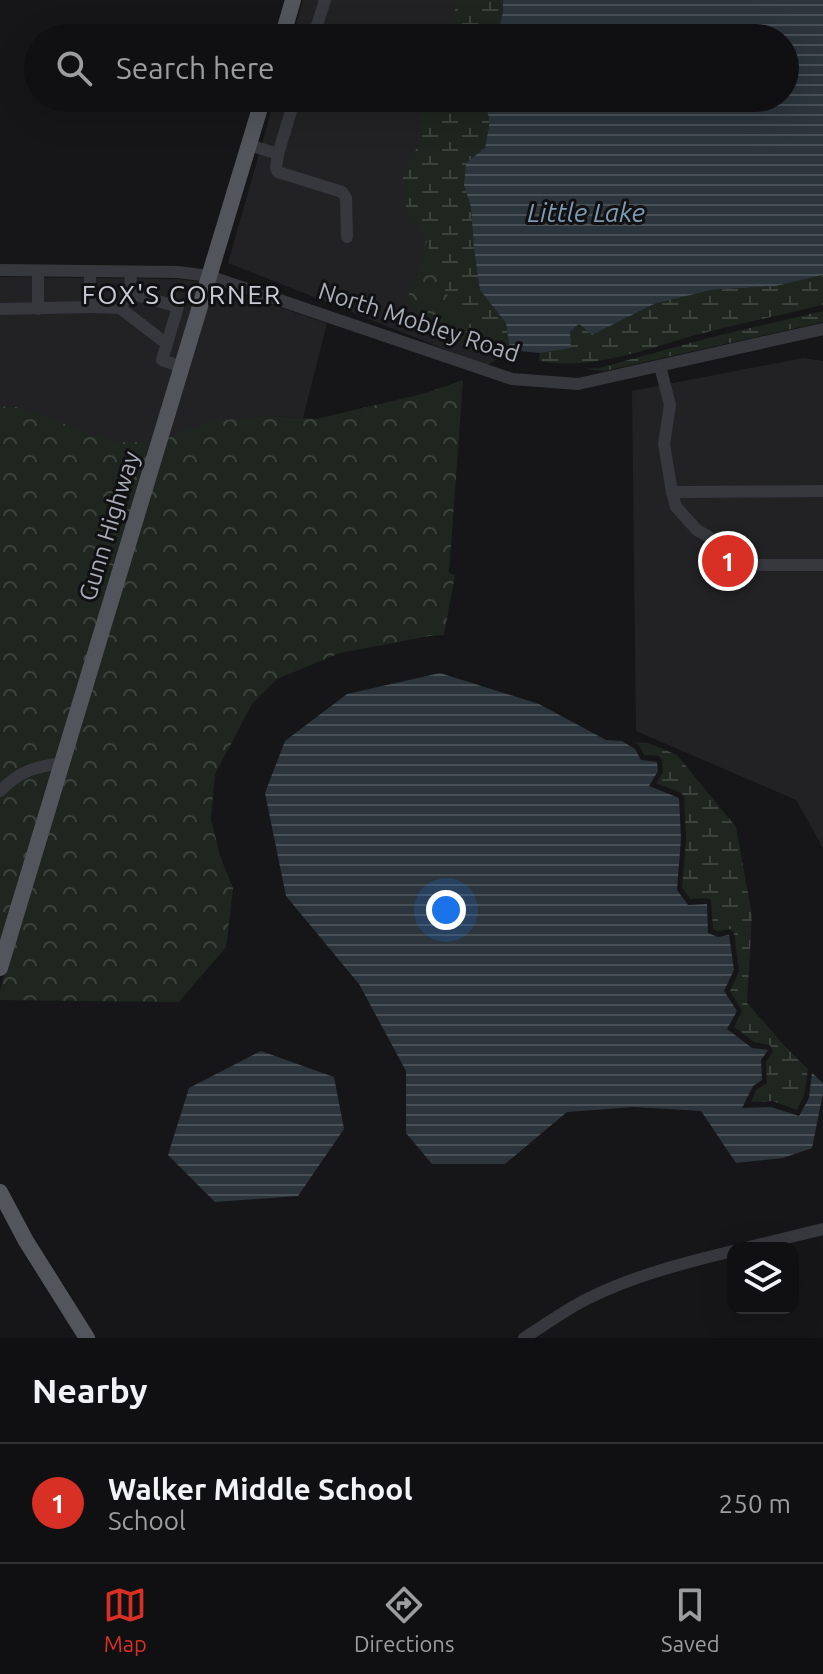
<!DOCTYPE html>
<style>
body{margin:0;font-family:Ubuntu,sans-serif;background:#1e1e20;color:#f1f3f6}
.controls{position:absolute;right:24px;bottom:24px;display:grid;overflow:hidden;border-radius:16px;box-shadow:0 8px 32px #0002}
.controls button{width:72px;height:72px;display:grid;place-items:center;padding:0;border:0;border-bottom:2px solid #303032;background:#101012;color:#f1f3f6;font:40px sans-serif}
.you{position:absolute;left:446px;top:910px;width:28px;height:28px;margin:-20px;border:6px solid #fff;border-radius:50%;background:#1a73e8;box-shadow:0 0 0 12px #1a73e833}
.badge{display:grid;place-items:center;width:52px;height:52px;border-radius:50%;background:#d93025;color:#fff;font-size:26px;font-weight:700}
.pin{position:absolute;translate:-50% -50%;border:4px solid #fff;box-shadow:0 2px 8px #0006}
.list{margin:0;padding:0;list-style:none}
h2{display:flex;justify-content:space-between;align-items:center;height:104px;margin:0;padding:0 32px;font-size:34px}
h2 small{font-size:26px;font-weight:400;color:#9c9d9f}
.list li{display:grid;grid-template-columns:52px 1fr auto;gap:24px;align-items:center;box-sizing:border-box;height:120px;padding:0 32px;border-top:2px solid #303032}
.list b{display:block;font-size:30px;white-space:nowrap}
.list p{margin:0;font-size:26px;white-space:nowrap;color:#9c9d9f}
.list em{font-size:26px;font-style:normal;color:#9c9d9f}
.icon{flex:none;width:44px;height:44px;fill:none;stroke:currentColor;stroke-width:2;stroke-linecap:round;stroke-linejoin:round}
.map{position:relative;flex:none;width:823px;height:1338px;overflow:hidden}
.search{position:absolute;background:#101012;box-shadow:0 8px 32px #0002;left:24px;right:24px;top:24px;height:88px;display:flex;align-items:center;gap:20px;box-sizing:border-box;padding:0 28px;border-radius:44px;color:#9c9d9f;font-size:30px}
.sheet{height:224px;background:#101012}
nav{display:flex;justify-content:space-around;align-items:center;box-sizing:border-box;height:112px;border-top:2px solid #303032;background:#101012;font-size:22px;color:#9c9d9f}
nav a{display:grid;justify-items:center;gap:4px}
nav .on{color:#d93025}
.map>svg:first-child{display:block}
.built{fill:#222225}
.forest{fill:url(#forest-crowns)}
.wetland{fill:url(#wetland-marsh)}
.water{fill:url(#water-rules)}
.lines{fill:none;stroke-linecap:round;stroke-linejoin:round}
.minor{stroke:#37383d;stroke-width:12}
.major{stroke:#53555c;stroke-width:16}
.labels{text-anchor:middle;dominant-baseline:central;stroke-width:6;stroke-linejoin:round;paint-order:stroke}
.street-label{font-size:24px;fill:#a8adb8;stroke:#111113}
.water-label{font-size:26px;font-style:italic;fill:#7f9bb3;stroke:#111113}
.neighbourhood-label{font-size:26px;letter-spacing:2px;fill:#c9ccd4;stroke:#111113}
</style>
<div class="map">
<svg width="823" height="1338" viewBox="0 0 823 1338">
<defs>
<pattern id="forest-crowns" width="20" height="18" patternUnits="userSpaceOnUse" patternTransform="scale(2)"><rect width="20" height="18" fill="#1e261f"/><path d="M2 6a3 3 0 1 1 6 0M12 15a3 3 0 1 1 6 0" fill="none" stroke="#3c433d"/></pattern>
<pattern id="wetland-marsh" width="20" height="14" patternUnits="userSpaceOnUse" patternTransform="scale(2)"><rect width="20" height="14" fill="#1e261f"/><path d="M1 5h8M5 5V1M11 12h8M15 12V8" fill="none" stroke="#3c433d"/></pattern>
<pattern id="water-rules" width="6" height="5" patternUnits="userSpaceOnUse" patternTransform="scale(2)"><rect width="6" height="5" fill="#2c353c"/><path d="M0 2.5h6" fill="none" stroke="#485056"/></pattern>
</defs>
<rect width="100%" height="100%" fill="#161618"/>
<g class="built">
<polygon points="303,0 503,0 497,38 292,38"/>
<polygon points="275,98 482,98 510,350 487,366 228,263"/>
<polygon points="0,277 178,279 201,282 153,442 121,442 92,435 19,407 0,406"/>
<polygon points="213,285 327,323 303,418 269,416 167,438"/>
<polygon points="803,358 823,361 823,848 796,800 636,731 632,391"/>
</g>
<g class="forest">
<polygon points="430,224 483,323 470,346 432,337 407,299 418,272"/>
<polygon points="463,380 449,573 455,575 444,635 429,636 340,653 277,679 252,704 215,774 211,819 220,856 233,888 226,947 179,1002 0,1000 0,990 167,438 214,421 269,416 316,419 426,393"/>
<polygon points="0,406 19,407 92,434 121,442 153,442 0,946"/>
</g>
<g class="wetland">
<polygon points="456,0 503,0 503,12 497,38 441,38 454,18"/>
<polygon points="419,98 482,98 490,120 485,148 466,163 464,185 471,207 474,248 480,290 506,323 510,350 493,356 467,334 436,272 425,236 407,214 402,180 419,143"/>
<path d="M823,275V305C781,315 738,324 696,335C645,349 592,371 539,361L540,353L571,348L570,332L579,324L592,335L654,304L711,290L776,286Z"/>
<polygon points="823,311 823,322 604,371 584,369 599,368 716,336"/>
<polygon points="634,742 648,743 677,755 736,827 752,915 747,1003 783,1044 808,1069 804,1096 797,1110 773,1101 751,1102 756,1090 767,1083 766,1062 773,1052 770,1045 754,1042 734,1027 742,1011 730,991 739,971 734,932 730,929 718,931 713,929 711,900 707,898 691,899 682,888 686,839 684,796 681,793 656,783 663,772 662,759 658,756 644,755 639,745"/>
</g>
<g class="water">
<polygon points="503,0 823,0 823,275 776,286 711,290 654,304 592,335 579,324 570,332 571,348 540,353 510,350 506,323 480,290 474,248 471,207 464,185 466,163 485,148 490,120 482,98 785,98 785,38 497,38 503,12"/>
<polygon points="440,673 539,704 606,740 622,741 635,749 641,760 657,762 658,771 649,786 679,798 681,839 677,890 688,905 707,904 708,933 718,937 729,935 734,970 724,991 737,1011 727,1029 752,1048 768,1050 761,1060 762,1080 753,1086 742,1108 771,1107 799,1116 809,1098 812,1073 823,1083 823,1093 812,1148 783,1158 736,1163 701,1111 634,1107 567,1112 505,1164 432,1164 406,1133 406,1071 359,984 286,896 265,793 285,741 347,694"/>
<polygon points="261,1051 334,1077 344,1129 298,1196 215,1202 168,1155 189,1088"/>
</g>
<g class="lines">
<g class="minor">
<polyline points="313,38 325,0"/>
<polyline points="249,145 278,154 295,98"/>
<polyline points="278,154 276,168 278,172 342,192 346,198 347,237"/>
<polyline points="0,270 178,272 209,276 512,379 578,384 823,329"/>
<polyline points="38,271 38,309"/>
<polyline points="130,293 178,307 162,360 182,367"/>
<polyline points="90,307 120,308 130,293 131,272"/>
<polyline points="120,308 167,344"/>
<polyline points="0,309 90,307 90,271"/>
<polyline points="660,366 670,405 664,444 672,492"/>
<polyline points="823,491 672,492 676,507 697,530 757,565 823,565"/>
<path d="M0,791C20,771 34,767 62,763"/>
<polyline points="745,1248 823,1229"/>
<path d="M524,1338C545,1325 565,1310 587,1299C633,1276 683,1263 733,1251"/>
</g>
<g class="major">
<polyline points="282,38 293,0"/>
<polyline points="0,968 263,98"/>
<polyline points="0,1192 26,1241 87,1338"/>
</g>
</g>
<g class="labels">
<g class="street-label">
<text transform="translate(419 322) rotate(18)">North Mobley Road</text>
<text transform="translate(109 526) rotate(-73)">Gunn Highway</text>
</g>
<g class="water-label">
<text x="586" y="212">Little Lake</text>
</g>
<g class="neighbourhood-label">
<text x="182" y="294">FOX'S CORNER</text>
</g>
</g>
</svg>
<div class="controls">
<button><svg class="icon" aria-label="layers" viewBox="0 0 24 24"><path d="M12 4l9 5-9 5-9-5zM3 14l9 5 9-5"/></svg></button>
</div>
<div class="you"></div>
<div class="pin badge" style="left:728px;top:561px">1</div>
<div class="search"><svg class="icon" aria-label="search" viewBox="0 0 24 24"><circle cx="10" cy="10" r="6"/><path d="M15 15l6 6"/></svg>Search here</div>
</div>
<section class="sheet">
<h2>Nearby<small></small></h2>
<ul class="list">
<li><span class="badge">1</span><div><b>Walker Middle School</b><p>School</p></div><em>250 m</em></li>
</ul>
</section>
<nav>
<a class="on"><svg class="icon" aria-label="map" viewBox="0 0 24 24"><path d="M3 6l6-2 6 2 6-2v14l-6 2-6-2-6 2zM9 4v14M15 6v14"/></svg>Map</a>
<a><svg class="icon" aria-label="directions" viewBox="0 0 24 24"><path d="M12 3l9 9-9 9-9-9zM9 14v-3h6M13 9l2 2-2 2"/></svg>Directions</a>
<a><svg class="icon" aria-label="saved" viewBox="0 0 24 24"><path d="M7 4h10v16l-5-4-5 4z"/></svg>Saved</a>
</nav>
